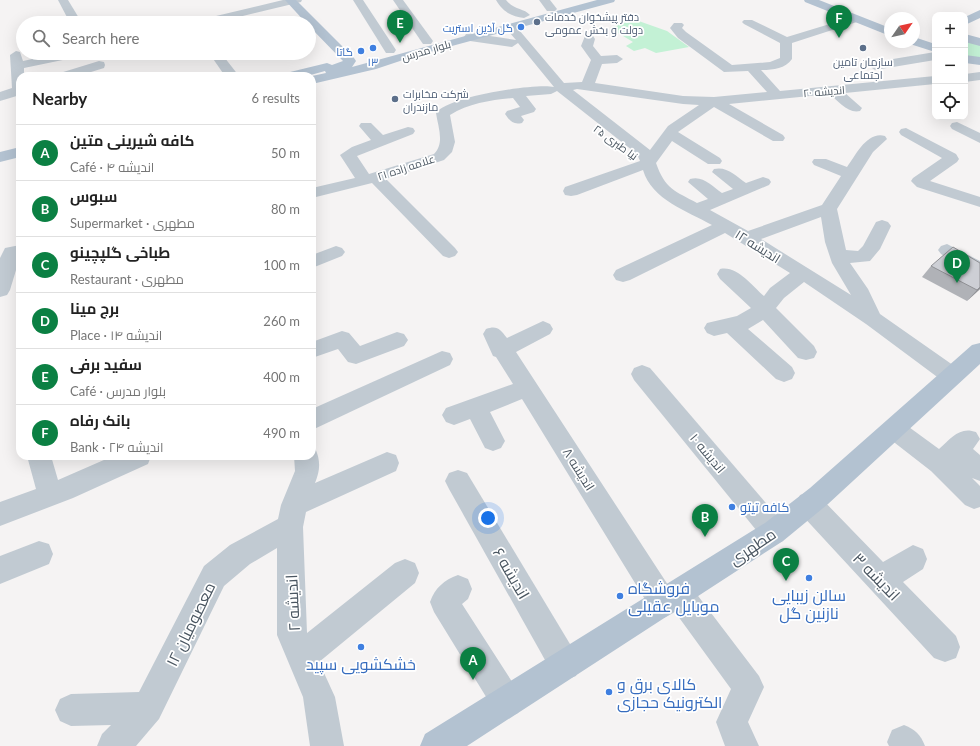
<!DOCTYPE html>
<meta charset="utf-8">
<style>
body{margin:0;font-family:Lato,Cairo,sans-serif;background:#f6f6f6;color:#222}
.controls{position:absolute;right:12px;top:12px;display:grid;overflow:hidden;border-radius:8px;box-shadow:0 4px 16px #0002}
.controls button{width:36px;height:36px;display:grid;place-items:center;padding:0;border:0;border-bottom:1px solid #e0e0e0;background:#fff;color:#222;font:20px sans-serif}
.compass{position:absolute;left:884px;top:12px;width:36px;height:36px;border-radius:50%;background:#fff;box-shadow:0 4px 16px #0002;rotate:56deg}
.you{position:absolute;left:488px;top:518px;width:14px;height:14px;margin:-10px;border:3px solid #fff;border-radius:50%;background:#1a73e8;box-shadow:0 0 0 6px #1a73e833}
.badge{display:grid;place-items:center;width:26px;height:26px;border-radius:50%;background:#0b8043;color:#fff;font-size:13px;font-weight:700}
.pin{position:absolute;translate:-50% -33px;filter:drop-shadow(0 1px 2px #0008)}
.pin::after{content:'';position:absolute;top:21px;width:14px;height:12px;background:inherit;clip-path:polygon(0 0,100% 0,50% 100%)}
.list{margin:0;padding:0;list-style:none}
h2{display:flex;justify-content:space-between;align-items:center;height:52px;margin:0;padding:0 16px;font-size:17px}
h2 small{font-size:13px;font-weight:400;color:#767676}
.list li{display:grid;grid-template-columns:26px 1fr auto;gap:12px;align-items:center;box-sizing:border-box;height:56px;padding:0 16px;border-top:1px solid #e0e0e0}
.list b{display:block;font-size:15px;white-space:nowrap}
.list p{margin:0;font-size:13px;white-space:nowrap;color:#767676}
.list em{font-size:13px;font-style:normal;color:#767676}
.icon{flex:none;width:22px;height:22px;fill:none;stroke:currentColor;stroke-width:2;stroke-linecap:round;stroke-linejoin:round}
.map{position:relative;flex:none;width:980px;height:746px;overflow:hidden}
.search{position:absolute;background:#fff;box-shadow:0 4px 16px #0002;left:16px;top:16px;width:300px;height:44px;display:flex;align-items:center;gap:10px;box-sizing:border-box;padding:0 14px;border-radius:22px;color:#767676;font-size:15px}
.panel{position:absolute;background:#fff;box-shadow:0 4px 16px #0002;left:16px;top:72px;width:300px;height:388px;border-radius:12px}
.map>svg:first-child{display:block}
.green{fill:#c3f1d5}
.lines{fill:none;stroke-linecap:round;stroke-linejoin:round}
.minor{fill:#c1cad2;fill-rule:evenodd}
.major{fill:#b3c2d1;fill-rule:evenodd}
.wall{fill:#b0b2b7}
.shaded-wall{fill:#909195}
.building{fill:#cdcfd5;stroke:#909195}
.service-dot{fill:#5c6f8a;stroke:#fff;stroke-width:1.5}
.shop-dot{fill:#3f7fe0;stroke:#fff;stroke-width:1.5}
.labels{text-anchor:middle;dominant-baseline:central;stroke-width:3.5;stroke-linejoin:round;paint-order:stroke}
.far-service-label{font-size:11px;fill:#4e5e75;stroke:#fff;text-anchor:start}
.far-shop-label{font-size:11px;fill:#366cbe;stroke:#fff;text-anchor:end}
.far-street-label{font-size:11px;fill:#4a5661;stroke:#fff}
.street-label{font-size:13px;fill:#4a5661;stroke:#fff}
.shop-label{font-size:13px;fill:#366cbe;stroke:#fff;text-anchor:start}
.near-street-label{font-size:16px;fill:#4a5661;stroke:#fff}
.near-shop-label{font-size:16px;fill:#366cbe;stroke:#fff;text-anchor:start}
</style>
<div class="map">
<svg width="980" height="746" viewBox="0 0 980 746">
<rect width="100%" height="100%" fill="#f5f3f3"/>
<g class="green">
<polygon points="633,19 667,31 689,47 656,53 645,48 634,51 626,46 633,42 610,28"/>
<polygon points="965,41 980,44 980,58 965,56"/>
</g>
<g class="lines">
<g class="minor">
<polygon points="58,0 68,0 82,23 70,23"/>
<polygon points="283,0 302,0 301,2 214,23 193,23 195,21"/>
<polygon points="353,0 363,0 396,50 394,53 386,53"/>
<polygon points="393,0 403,0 433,41 431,44 423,44"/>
<path d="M496,0H506C514,10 524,8 530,15L524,18C511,16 503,12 496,0Z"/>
<polygon points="539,0 550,0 557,9 555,11 547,11"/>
<path d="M856,16L860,17L862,19L860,21L792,43V59C785,69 773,70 761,70L780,91L935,76V84L845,93L862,108L860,111C848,114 838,101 830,94L729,104L783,135L785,138L783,141H773L714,107L678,132L720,158L722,161L720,164H708L672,141L656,163C665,189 675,191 697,203L708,199L688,182L690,179C703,175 712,186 722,193L733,189L712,172L714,169C727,166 736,176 746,183L763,177L769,179L771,182L769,185L710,210L748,231L822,205L841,176L814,165L812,162L814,159H826L847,167C856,155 867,131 885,136L887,139L873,152L837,209L846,250L858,251L863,246L876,222L882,220L888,222L891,226L880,249L870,261L850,263L868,289L880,314L960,370L963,376L960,382L952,385L944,382L866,324L804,282L784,298L776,308L814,346L817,352L814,358L806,360L798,358L763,320L748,329L792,367L795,373L792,379L784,382L776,379L727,333L714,336L707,333L704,328L707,323L737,316L751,308L720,279L717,274L720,269C737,265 752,286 764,296L770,288L790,273L725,233L630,280L623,282L616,280L613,275L616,270L712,225C687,211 652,200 643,170L577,195L571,196L565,195L563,191L565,187L640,161L637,154L557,91L551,94L526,96L536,109L534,112L521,116L524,120L522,123C513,125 510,121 505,114L507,111L520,107L513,98C492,100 469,103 450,115L455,142L452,152L444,160L386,179L455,248L458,252L455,256L449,258L443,256L372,183L312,198V188L355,178L340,155L352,147L371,140L359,126L361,123H371L383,135L408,127L413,128L415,131L413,134L357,156L369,174L434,154C445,143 438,127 436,113C447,97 534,83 554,87L518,43L512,47L470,41L464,37L466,34L470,33L516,40L504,26L506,24H514L564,83L582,82L591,60L581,46L585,36H593L595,39L593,46L601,56L617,55L623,59L617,63L602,64L595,83L683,96L714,97L767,92L748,71L724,72L678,38L670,28L674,23H682L684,25L682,28L686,32L732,65L770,62L780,58V43L744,24L742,22L744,20H752L787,37ZM577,89L683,104L699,105L668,126L650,150L573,90ZM821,217L825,242L832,263L851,295L761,239Z"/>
<polygon points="16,51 20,52 23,61 60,53 84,53 82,56 24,68 24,76 20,76 20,95 0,101 0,92 12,88 10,55"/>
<polygon points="935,52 935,60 875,70 869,66 875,62"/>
<polygon points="209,53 221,53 239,76 225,76"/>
<polygon points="99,61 104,62 105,65 104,68 78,76 58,76 60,73"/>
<polygon points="980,72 980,80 965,82 965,74"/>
<polygon points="957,122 980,133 980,143 952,129 950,126 952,123"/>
<polygon points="906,128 956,154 959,159 957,162 930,181 980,197 980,207 917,187 911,181 913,178 942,158 901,135 899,132 901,129"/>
<polygon points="947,244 980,261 980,275 973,274 941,254 938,250 941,246"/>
<polygon points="20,245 20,257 10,290 7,295 0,297 0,258 5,248"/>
<polygon points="336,246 342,248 345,252 342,256 312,268 312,255"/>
<path d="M543,321L550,324L553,329L550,334L516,352L668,585L679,580L689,584L759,676L764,687L748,722L759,746H725L716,722L731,689L675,612L664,618L654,614L522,399L490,412L505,441L501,448L493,451L485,448L470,419L454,425L446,422L442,415L446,408L513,384L496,357L493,356L483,334L486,329C497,325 500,329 507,338Z"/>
<polygon points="342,331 349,333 360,346 397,332 404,334 408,340 404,346 356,364 348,362 338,349 312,358 312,342"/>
<polygon points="442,351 450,353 453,359 450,365 312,430 312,409"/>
<polygon points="642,365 650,368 783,523 787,532 783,541 774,545 765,541 634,380 631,374 634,368"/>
<path d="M894,419L902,422L939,449C951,438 960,426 976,432L980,439L973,449L980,455V481L972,478L980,486V507L974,509L965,505L931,471L886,436L882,429L886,422Z"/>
<path d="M312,447L315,448C321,461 320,471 315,483L387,452L396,455L399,463L396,471L306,512L303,527L307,633L395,563L405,559L415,563L419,573L415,583L319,662L335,697L344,746H310L303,697L277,635V548L250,564L224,586L159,719L136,746H97L102,734L111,725L71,726L60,721L55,710L60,699L71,694L139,692L204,566L230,545L278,519L281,505L295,471L294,456H312Z"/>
<polygon points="27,456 51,456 58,480 113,456 151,456 148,464 73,498 0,526 0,502 36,489"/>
<polygon points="458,470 467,473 576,654 580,665 576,676 565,680 554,676 449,489 445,481 449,473"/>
<polygon points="809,492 818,495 883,562 913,545 923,549 927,559 923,569 903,582 956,636 960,647 956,658 945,662 934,658 800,513 796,504 800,495"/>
<polygon points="39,541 49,544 53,554 49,564 0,584 0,556"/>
<path d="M458,575L468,579L472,589L468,599L462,604L518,691L523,702L518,713L507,718L496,713L434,612L430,602C435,588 444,580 458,575Z"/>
<path d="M904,725C916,730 920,734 925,746H889L887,742L892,730Z"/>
</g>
<g class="major">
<polygon points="285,0 296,0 354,58 356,61 352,67 597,0 615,0 614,2 415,56 376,69 312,84 312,76 326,73 325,71 307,76 284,76 286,73 327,63 332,65 343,61 309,26 309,23 306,23"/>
<polygon points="804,0 819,0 890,28 890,36 805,2"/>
<polygon points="980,10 980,18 965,25 965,17"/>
<polygon points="965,34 980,38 980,46 965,42"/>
<polygon points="914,37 935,44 935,52 910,44 909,42 914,42"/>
<polygon points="965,55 980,57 980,65 965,63"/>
<polygon points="20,147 20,157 0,162 0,152"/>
<polygon points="980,343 980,364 828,504 783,541 467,746 420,746 425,734 765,523 810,488 972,345"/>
</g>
</g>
<polygon class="wall" points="980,263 980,289 967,301 922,277 931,266"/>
<polygon class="shaded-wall" points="980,287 980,289 967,301 977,290"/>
<polygon class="building" points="953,247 980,263 980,287 977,290 931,266"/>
<g class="service-dot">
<circle cx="537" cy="22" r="4"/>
<circle cx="863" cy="48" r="4"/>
<circle cx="395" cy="99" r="4"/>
</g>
<g class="shop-dot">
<circle cx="521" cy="27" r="4"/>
<circle cx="373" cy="48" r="4"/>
<circle cx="361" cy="51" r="4"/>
<circle cx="732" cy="507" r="4"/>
<circle cx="809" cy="578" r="4"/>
<circle cx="620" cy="596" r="4"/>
<circle cx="361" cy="647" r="4"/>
<circle cx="609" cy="692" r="4"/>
</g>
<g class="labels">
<g class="far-service-label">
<text x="545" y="16">دفتر پیشخوان خدمات<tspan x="545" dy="13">دولت و بخش عمومی</tspan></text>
<text x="863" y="61" text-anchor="middle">سازمان تامین<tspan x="863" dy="13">اجتماعی</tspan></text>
<text x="403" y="93">شرکت مخابرات<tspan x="403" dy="13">مازندران</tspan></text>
</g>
<g class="far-shop-label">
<text x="513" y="27">گل آذین استریت</text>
<text x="353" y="51">گاتا</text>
<text x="373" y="61" text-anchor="middle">۱۳</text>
</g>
<g class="far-street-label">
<text transform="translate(426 50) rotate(-16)">بلوار مدرس</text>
<text transform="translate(824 91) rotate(-5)">اندیشه ۲۰</text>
<text transform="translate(616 142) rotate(36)">نیا طبری ۲۵</text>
<text transform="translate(406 167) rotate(-18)">علامه زاده ۲۱</text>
</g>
<g class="street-label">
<text transform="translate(758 246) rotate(32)">اندیشه ۱۲</text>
<text transform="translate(708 453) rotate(50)">اندیشه ۱۰</text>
<text transform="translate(579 469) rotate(58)">اندیشه ۸</text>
</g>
<g class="shop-label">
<text x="740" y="507">کافه تیتو</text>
</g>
<g class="near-street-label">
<text transform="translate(752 546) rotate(-34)">مطهری</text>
<text transform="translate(512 573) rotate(60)">اندیشه ۶</text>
<text transform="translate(877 576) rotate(46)">اندیشه ۳</text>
<text transform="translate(292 603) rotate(-93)">اندیشه ۲</text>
<text transform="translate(190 624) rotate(-64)">معصومیان ۱۲</text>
</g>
<g class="near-shop-label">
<text x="628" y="587">فروشگاه<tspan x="628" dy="18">موبایل عقیلی</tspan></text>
<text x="809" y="594" text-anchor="middle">سالن زیبایی<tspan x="809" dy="18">نازنین گل</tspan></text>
<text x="361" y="663" text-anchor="middle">خشکشویی سپید</text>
<text x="617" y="683">کالای برق و<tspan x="617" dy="18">الکترونیک حجازی</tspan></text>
</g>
</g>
</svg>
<div class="controls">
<button>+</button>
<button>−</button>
<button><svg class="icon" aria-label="locate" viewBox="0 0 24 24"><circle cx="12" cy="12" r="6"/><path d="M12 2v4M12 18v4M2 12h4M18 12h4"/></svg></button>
</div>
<svg class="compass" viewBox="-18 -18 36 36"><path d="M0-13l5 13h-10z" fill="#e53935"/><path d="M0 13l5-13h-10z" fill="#767676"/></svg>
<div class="you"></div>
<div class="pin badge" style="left:473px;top:680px">A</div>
<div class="pin badge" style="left:705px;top:537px">B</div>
<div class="pin badge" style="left:786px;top:581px">C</div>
<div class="pin badge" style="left:957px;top:283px">D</div>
<div class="pin badge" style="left:400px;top:43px">E</div>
<div class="pin badge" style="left:839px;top:38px">F</div>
<div class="search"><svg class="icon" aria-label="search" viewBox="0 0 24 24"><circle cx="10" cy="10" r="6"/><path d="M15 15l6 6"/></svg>Search here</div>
<section class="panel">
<h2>Nearby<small>6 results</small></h2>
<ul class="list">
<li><span class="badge">A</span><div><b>کافه شیرینی متین</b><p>Café · اندیشه ۴</p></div><em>50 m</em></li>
<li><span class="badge">B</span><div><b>سبوس</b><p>Supermarket · مطهری</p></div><em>80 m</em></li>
<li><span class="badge">C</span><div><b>طباخی گلپچینو</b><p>Restaurant · مطهری</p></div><em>100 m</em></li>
<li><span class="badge">D</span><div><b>برج مینا</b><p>Place · اندیشه ۱۴</p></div><em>260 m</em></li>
<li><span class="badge">E</span><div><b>سفید برفی</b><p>Café · بلوار مدرس</p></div><em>400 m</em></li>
<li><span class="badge">F</span><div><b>بانک رفاه</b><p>Bank · اندیشه ۲۴</p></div><em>490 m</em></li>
</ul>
</section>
</div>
